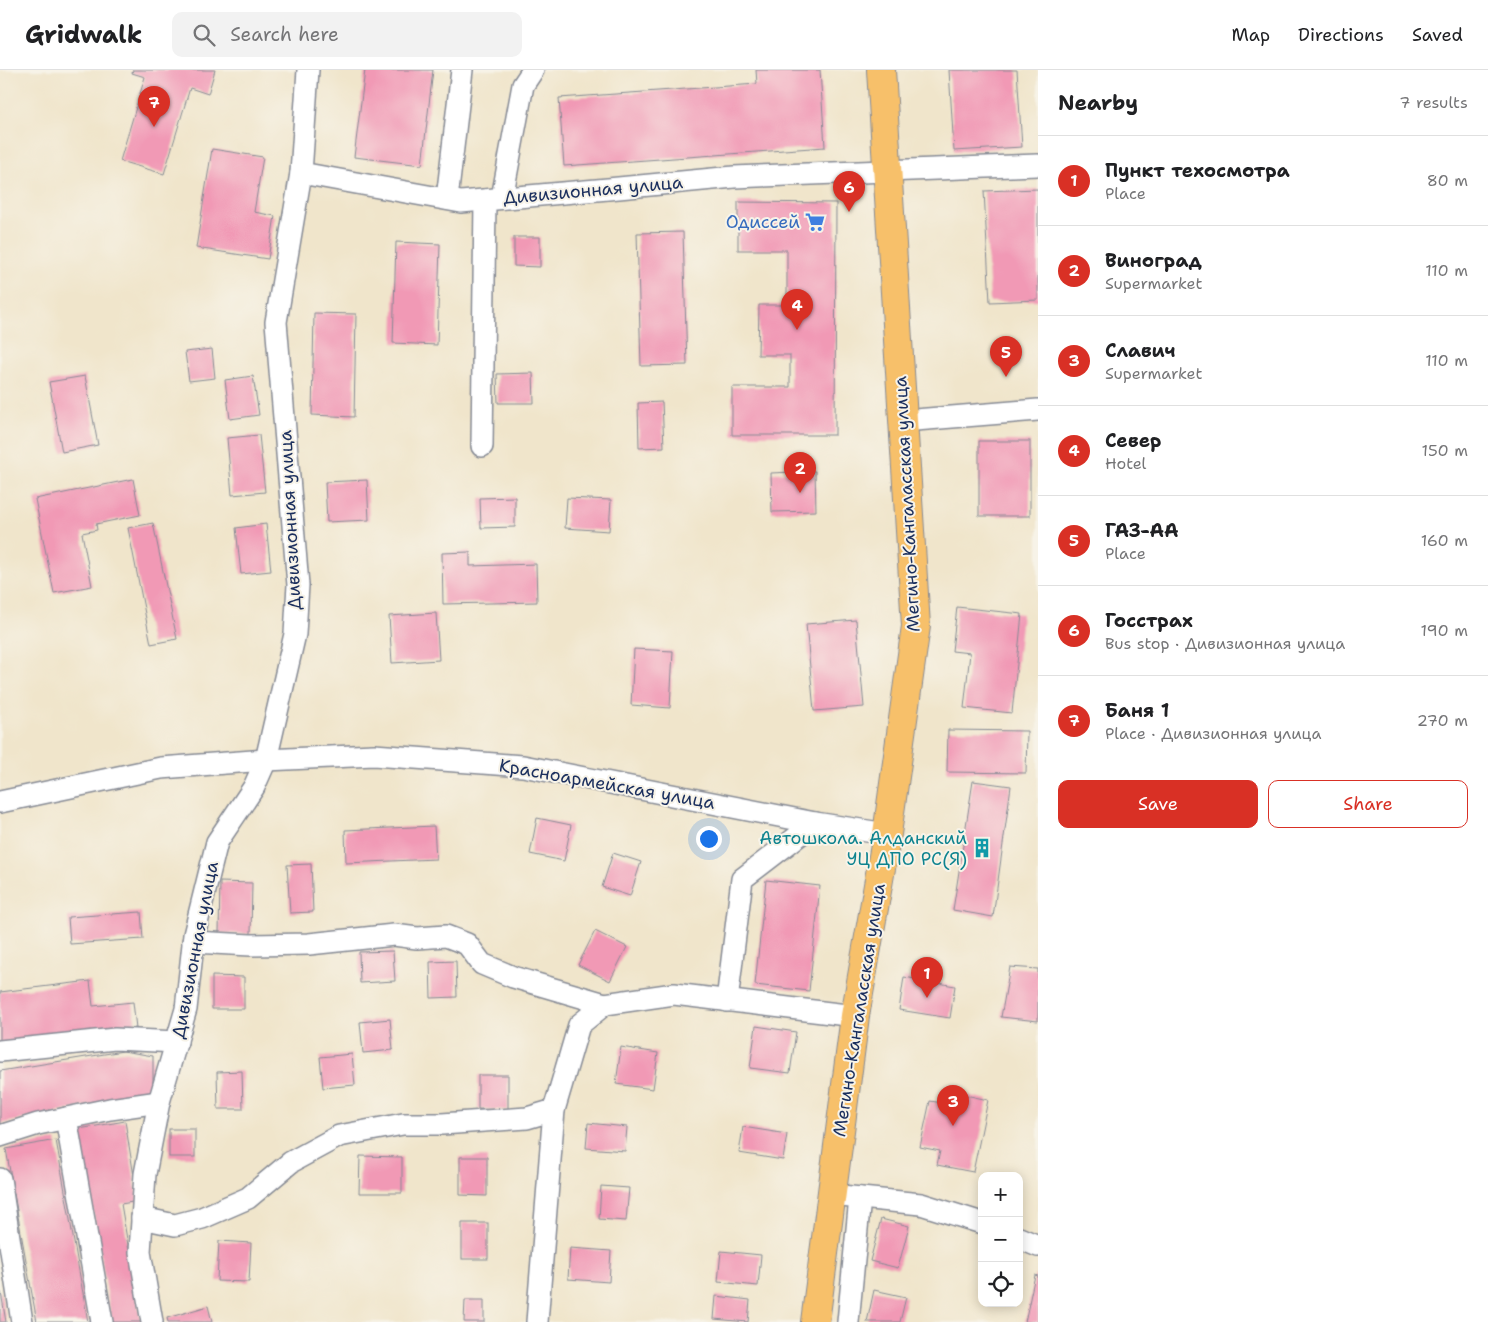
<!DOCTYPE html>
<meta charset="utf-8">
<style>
body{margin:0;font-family:"Shantell Sans",sans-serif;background:#f2f2f2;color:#202124}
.controls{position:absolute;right:15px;bottom:15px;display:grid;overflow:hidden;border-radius:10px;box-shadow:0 2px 12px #0003}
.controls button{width:45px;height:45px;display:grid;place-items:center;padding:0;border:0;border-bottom:1px solid #e0e0e0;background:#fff;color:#202124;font:25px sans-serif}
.you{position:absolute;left:708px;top:768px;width:18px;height:18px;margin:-12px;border:4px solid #fff;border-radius:50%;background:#1a73e8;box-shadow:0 0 0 8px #1a73e833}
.badge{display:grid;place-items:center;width:32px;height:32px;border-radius:50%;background:#d93025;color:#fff;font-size:16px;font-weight:700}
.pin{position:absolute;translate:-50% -41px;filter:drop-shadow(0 1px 2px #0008)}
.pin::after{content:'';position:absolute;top:26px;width:18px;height:15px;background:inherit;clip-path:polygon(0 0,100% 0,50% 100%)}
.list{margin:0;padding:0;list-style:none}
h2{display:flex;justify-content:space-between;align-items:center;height:65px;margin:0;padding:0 20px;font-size:21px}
h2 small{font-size:16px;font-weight:400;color:#757577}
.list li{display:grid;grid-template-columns:32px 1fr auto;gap:15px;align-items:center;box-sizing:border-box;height:90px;padding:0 20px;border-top:1px solid #e0e0e0}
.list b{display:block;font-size:19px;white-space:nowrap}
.list p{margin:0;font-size:16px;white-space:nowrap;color:#757577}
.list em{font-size:16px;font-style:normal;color:#757577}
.actions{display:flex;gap:10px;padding:15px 20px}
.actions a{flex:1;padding:11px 0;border:1px solid #d93025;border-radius:10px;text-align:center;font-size:18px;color:#d93025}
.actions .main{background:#d93025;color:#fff}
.icon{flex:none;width:28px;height:28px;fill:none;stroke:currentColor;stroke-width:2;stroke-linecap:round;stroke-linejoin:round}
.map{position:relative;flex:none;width:1038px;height:1252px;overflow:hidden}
header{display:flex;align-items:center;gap:30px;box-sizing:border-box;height:70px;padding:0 25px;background:#fff;border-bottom:1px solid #e0e0e0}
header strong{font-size:24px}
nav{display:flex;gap:28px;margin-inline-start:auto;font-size:18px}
.search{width:350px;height:45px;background:#f2f2f2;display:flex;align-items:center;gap:12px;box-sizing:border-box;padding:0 18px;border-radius:10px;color:#757577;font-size:19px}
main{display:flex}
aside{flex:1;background:#fff}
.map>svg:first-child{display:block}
.building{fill:#f199b5}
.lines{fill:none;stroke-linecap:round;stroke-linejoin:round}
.minor-casing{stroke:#868a94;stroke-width:24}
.major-casing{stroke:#868a94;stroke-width:30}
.minor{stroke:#fff;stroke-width:21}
.major{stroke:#f7c06b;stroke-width:28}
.labels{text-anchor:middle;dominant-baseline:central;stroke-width:4;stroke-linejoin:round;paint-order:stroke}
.street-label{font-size:18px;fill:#1b2f5e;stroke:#f7f3e8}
.shop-label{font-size:18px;fill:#366cbe;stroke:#f7f3e8;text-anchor:end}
.culture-label{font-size:18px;fill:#0d838f;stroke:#f7f3e8;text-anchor:end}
</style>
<header>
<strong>Gridwalk</strong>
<div class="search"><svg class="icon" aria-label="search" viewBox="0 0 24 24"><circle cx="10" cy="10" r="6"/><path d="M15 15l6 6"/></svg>Search here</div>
<nav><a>Map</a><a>Directions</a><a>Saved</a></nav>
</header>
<main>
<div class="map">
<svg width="1038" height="1252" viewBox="0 0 1038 1252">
<rect width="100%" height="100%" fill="#f7f3e8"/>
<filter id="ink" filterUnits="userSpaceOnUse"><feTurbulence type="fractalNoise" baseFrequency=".02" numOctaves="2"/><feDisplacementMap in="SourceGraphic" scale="10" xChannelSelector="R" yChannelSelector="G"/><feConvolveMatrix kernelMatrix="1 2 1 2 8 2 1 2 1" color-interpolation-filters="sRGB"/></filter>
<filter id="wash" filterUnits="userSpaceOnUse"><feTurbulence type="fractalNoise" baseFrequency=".0096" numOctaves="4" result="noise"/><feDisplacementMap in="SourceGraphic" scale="20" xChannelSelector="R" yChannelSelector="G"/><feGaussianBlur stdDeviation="1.12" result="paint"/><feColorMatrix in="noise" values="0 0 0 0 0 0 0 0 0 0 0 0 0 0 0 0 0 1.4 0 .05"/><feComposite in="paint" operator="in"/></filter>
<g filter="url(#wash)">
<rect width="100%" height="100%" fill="#f0e5cb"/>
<g id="blocks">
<g class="building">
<polygon points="133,0 215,0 208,24 190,18 164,104 120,91 145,7 132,3"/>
<polygon points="365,0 433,0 422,95 354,87"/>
<polygon points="756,0 820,0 825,77 564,96 559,28 757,14"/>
<polygon points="949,0 1017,0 1022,77 954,81"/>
<polygon points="212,79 263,87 254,142 275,146 268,189 196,178"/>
<polygon points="1038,119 1038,230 990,232 984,121"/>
<polygon points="738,132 836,133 835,365 732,365 732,317 790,317 790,285 758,285 759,235 787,235 787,180 738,180"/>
<polygon points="683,162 687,295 641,296 637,163"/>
<polygon points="514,167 540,167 540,197 514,196"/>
<polygon points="396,172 440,174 437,275 393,273"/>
<polygon points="314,243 356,244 354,347 312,345"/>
<polygon points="212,279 215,308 189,311 185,282"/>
<polygon points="533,303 534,333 498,333 497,304"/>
<polygon points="85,306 98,375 62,382 49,312"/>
<polygon points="253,306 259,345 230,349 225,310"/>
<polygon points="662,332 664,377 639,378 638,333"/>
<polygon points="259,365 265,422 232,425 227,368"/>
<rect x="979" y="371" width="51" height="75"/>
<polygon points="815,401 816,441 772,442 771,403"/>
<polygon points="133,409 140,445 96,454 97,460 82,463 92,516 54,523 35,429"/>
<polygon points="367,410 369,450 327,452 325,412"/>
<polygon points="515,427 515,457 481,458 480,428"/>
<polygon points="567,428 611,430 609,461 565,458"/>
<polygon points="153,453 177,569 151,574 128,458"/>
<polygon points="266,454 271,501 241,504 236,458"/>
<polygon points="470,482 470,496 536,494 537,532 443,534 442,483"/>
<polygon points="957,537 1022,544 1012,643 964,638 970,583 952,581"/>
<polygon points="436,543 439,590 392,593 389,546"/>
<polygon points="856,550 864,637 814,641 806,554"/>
<polygon points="634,579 673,581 670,638 631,635"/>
<polygon points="948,660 1027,661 1026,703 947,702"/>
<polygon points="973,711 1011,716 993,847 953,840"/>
<polygon points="537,748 571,755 564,791 530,784"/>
<polygon points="434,756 436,789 346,793 345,760"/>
<polygon points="613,783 641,792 630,826 602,817"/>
<polygon points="311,794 313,842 290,843 287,795"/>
<polygon points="766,810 820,816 809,921 755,915"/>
<polygon points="220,812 252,813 251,864 219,863"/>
<polygon points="141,842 143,869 70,874 68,847"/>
<polygon points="595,861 627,877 610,911 578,895"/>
<polygon points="393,881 395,911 360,913 359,882"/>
<polygon points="456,891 457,927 431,928 430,892"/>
<polygon points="1010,897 1038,899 1038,951 1001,947"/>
<polygon points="212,906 244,907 244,939 212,939"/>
<polygon points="904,907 955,916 950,948 899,940"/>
<polygon points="90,911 93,936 133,932 136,958 0,974 0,922"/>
<polygon points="390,949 393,980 363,983 360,952"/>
<polygon points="756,956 796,962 790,1003 750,998"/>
<polygon points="621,977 658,983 653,1019 616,1014"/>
<polygon points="123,981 153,986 153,1023 0,1054 0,1001"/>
<polygon points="352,984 355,1015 323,1018 320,987"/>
<polygon points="242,1001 243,1039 218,1039 217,1002"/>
<polygon points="478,1005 508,1005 508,1040 478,1039"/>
<polygon points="952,1022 988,1030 973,1102 937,1095 940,1081 920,1077 930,1031 949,1034"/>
<polygon points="125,1051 138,1131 121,1134 141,1252 112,1252 79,1059"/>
<polygon points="588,1053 627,1057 625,1081 586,1078"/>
<polygon points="743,1057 787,1064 783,1090 739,1083"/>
<rect x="169" y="1059" width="26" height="28"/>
<polygon points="56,1070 88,1252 37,1252 6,1079"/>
<polygon points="360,1086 402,1087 402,1123 359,1123"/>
<polygon points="460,1087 487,1087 487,1126 460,1125"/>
<polygon points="601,1116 629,1118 626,1151 599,1149"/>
<polygon points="881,1149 909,1156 898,1198 870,1191"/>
<rect x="462" y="1153" width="26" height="36"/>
<polygon points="219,1171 251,1173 249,1212 217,1211"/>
<polygon points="570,1178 611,1181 609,1212 568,1209"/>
<polygon points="721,1181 761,1185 758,1216 718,1212"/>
<polygon points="1035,1205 1038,1206 1038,1252 1025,1252"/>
<polygon points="874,1220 906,1227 900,1252 867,1252"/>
<polygon points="0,1222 1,1222 6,1252 0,1252"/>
<polygon points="716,1226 750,1230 748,1252 714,1249"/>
<polygon points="465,1230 484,1230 484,1252 464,1252"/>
<polygon points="208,1236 212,1252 168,1252 167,1248"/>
</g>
</g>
</g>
<g filter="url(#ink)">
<use href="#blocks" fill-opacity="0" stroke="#868a94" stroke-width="1"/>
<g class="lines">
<defs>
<g id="minor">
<polyline points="301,103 461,132 608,119 734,107 1038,95"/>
<polyline points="502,128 523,15 533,0"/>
<polyline points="447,129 462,0"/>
<polyline points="903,351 1038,340"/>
<polyline points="482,376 485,130"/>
<polyline points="0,732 161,698 266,690 374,685 523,696 815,753 887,764"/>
<polyline points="193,872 251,875 309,874 394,865 417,868 446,866 467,874 482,894 513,907 605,934"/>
<polyline points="727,931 742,809 815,753"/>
<polyline points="0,981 115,969 177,972"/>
<polyline points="66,1048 102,1252"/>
<polyline points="0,1066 38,1054 110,1039 159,1032"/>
<polyline points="0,1109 22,1252"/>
<polyline points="831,1125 921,1134 982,1153"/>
<polyline points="142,1148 175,1155 202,1148 248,1128 291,1092 339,1066 403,1054 442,1054 527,1048 554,1040"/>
<polyline points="1019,1168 1038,1176"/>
<polyline points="152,1252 140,1182 145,1104 159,1032 186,939 194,865 217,772 254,717 266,690 295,564 298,515 276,252 301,103 308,0"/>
<polyline points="537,1252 554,1040 579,955 605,934 674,924 855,946"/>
<polyline points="848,1252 860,1128"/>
</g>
<polyline id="major" points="815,1252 855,946 887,764 916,556 881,0"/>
</defs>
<use href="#minor" class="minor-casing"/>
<use href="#major" class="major-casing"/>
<use href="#minor" class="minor"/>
<use href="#major" class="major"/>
</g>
</g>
<defs>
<symbol id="supermarket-bare" viewBox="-9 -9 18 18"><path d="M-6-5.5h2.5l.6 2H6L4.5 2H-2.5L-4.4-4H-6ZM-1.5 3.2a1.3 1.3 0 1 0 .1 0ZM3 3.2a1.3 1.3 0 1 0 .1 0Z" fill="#3f7fe0" stroke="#f7f3e8" stroke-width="2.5" paint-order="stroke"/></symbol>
<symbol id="building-bare" viewBox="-9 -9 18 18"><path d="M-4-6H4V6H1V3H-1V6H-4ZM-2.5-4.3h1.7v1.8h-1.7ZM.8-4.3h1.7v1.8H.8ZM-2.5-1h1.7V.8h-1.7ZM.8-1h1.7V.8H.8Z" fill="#0f9aa8" stroke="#f7f3e8" stroke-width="2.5" paint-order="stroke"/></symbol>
</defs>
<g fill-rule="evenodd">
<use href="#supermarket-bare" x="801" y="138" width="28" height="28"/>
<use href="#building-bare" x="968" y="764" width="28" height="28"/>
</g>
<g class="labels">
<g class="street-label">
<text transform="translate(593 120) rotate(-5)">Дивизионная улица</text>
<text transform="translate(907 434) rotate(-93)">Мегино-Кангаласская улица</text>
<text transform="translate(290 450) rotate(-93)">Дивизионная улица</text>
<text transform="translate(607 714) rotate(10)">Красноармейская улица</text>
<text transform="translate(195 880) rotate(-79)">Дивизионная улица</text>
<text transform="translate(859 940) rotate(-81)">Мегино-Кангаласская улица</text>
</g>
<g class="shop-label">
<text x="800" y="152">Одиссей</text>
</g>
<g class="culture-label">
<text x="967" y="768">Автошкола. Алданский<tspan x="967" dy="21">УЦ ДПО РС(Я)</tspan></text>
</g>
</g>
</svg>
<div class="controls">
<button>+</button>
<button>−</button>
<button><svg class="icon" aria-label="locate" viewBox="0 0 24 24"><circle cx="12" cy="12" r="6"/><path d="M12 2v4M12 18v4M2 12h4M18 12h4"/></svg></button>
</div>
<div class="you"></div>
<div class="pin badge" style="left:927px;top:928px">1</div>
<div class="pin badge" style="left:800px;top:423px">2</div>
<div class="pin badge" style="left:953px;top:1056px">3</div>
<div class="pin badge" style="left:797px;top:260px">4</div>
<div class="pin badge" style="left:1006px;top:307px">5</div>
<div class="pin badge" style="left:849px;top:142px">6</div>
<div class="pin badge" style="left:154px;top:57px">7</div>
</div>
<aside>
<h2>Nearby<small>7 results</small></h2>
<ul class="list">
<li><span class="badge">1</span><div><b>Пункт техосмотра</b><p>Place</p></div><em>80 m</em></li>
<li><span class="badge">2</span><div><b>Виноград</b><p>Supermarket</p></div><em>110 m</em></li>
<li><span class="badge">3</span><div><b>Славич</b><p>Supermarket</p></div><em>110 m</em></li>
<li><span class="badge">4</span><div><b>Север</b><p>Hotel</p></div><em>150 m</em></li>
<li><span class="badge">5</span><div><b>ГАЗ-АА</b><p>Place</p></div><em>160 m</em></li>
<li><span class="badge">6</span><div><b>Госстрах</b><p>Bus stop · Дивизионная улица</p></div><em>190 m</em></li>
<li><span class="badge">7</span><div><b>Баня 1</b><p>Place · Дивизионная улица</p></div><em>270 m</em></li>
</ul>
<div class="actions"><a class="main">Save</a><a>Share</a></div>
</aside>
</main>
